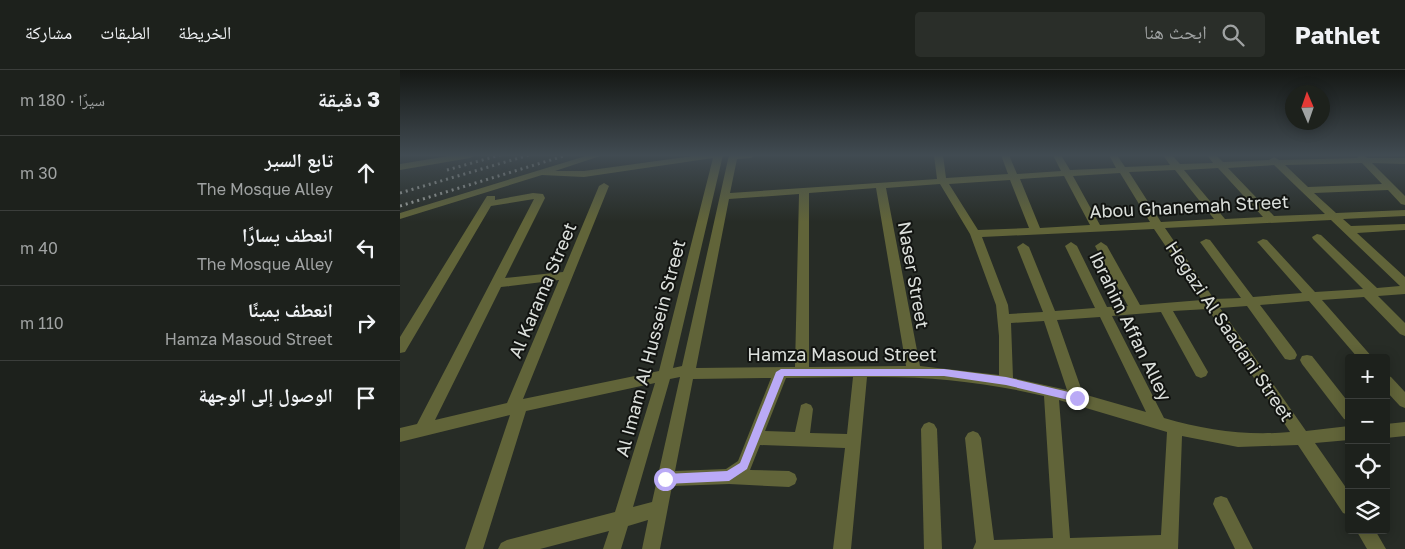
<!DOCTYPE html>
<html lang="ar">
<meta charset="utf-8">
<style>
body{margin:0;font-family:"Golos Text","Noto Naskh Arabic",sans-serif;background:#2a2e29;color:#f1f3f6;direction:rtl}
.controls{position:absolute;right:15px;bottom:15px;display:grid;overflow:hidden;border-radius:5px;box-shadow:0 2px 12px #0003}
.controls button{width:45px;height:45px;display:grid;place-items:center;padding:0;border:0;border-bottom:1px solid #3b3e3b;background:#1d211c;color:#f1f3f6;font:25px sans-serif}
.compass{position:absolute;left:885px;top:15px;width:45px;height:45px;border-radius:50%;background:#1d211c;box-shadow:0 2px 12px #0003;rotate:358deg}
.stop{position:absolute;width:15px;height:15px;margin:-11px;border:4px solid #baaaf6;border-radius:50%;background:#fff}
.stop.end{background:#baaaf6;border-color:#fff;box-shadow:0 1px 5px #0008}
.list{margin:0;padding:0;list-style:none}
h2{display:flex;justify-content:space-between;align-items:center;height:65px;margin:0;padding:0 20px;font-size:21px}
h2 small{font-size:16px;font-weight:400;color:#a0a3a3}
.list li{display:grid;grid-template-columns:32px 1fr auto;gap:15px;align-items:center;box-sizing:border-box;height:75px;padding:0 20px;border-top:1px solid #3b3e3b}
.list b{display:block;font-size:19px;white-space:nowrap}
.list p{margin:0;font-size:16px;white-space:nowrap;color:#a0a3a3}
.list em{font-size:16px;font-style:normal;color:#a0a3a3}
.icon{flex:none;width:28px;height:28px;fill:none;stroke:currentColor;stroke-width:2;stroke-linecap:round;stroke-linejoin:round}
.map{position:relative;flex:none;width:1005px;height:479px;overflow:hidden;direction:ltr}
header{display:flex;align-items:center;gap:30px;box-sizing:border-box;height:70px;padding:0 25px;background:#1d211c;border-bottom:1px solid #3b3e3b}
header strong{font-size:24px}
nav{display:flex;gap:28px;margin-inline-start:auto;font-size:18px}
.search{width:350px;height:45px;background:#2a2e29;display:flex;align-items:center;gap:12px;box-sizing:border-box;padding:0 18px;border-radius:5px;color:#a0a3a3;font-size:19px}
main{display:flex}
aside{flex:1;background:#1d211c}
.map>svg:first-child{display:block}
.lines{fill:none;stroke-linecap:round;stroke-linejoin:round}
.street{fill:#616439;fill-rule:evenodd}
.rail{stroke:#9fa39f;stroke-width:3;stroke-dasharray:2 4;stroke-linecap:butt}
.route{fill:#baaaf6}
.labels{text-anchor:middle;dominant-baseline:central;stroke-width:4;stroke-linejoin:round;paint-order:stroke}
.street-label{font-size:18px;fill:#dce0dc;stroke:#121411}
</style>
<header>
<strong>Pathlet</strong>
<div class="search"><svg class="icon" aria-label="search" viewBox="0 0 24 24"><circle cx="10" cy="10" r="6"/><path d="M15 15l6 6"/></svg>ابحث هنا</div>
<nav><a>الخريطة</a><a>الطبقات</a><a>مشاركة</a></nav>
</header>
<main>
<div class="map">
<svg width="1005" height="479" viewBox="0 0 1005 479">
<rect width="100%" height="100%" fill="#272c26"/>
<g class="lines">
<g class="street">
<polygon points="55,85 75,85 70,88 0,100 0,94"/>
<path d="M189,85H203L155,101H184L300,85H323L273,298L282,296L329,85H356L351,88L337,89L330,123L537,109L534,85H543L546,108L608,104L601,85H609L617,104L661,101L653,85H661L670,100L716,98L709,85H717L725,97L770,95L763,85H772L780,94L813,93L807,85H816L823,92L869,90L874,87L879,90L957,88L959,85H964L967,88H1005V94L972,93L1005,126V135L1001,134L988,120L914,123L936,143L1005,140V146L943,149L951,156L1005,154V160L957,163L1005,207V224L978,226L1005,253V266L1000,264L964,227L922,230L973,288H958L909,231L860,235L895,281L897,285L895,289L890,290L885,289L847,236L820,238L906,361L949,356V370L915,373L949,422V445L943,443L898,375L838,377L782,366L778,479H573L576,472L565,368L568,363L573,361L578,363L581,368L594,470L653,468L644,326C585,312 528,306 467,307L451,479H433L445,378L360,375L350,400L389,401L395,404L397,409L395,414L389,417L329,414L272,416L260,479H242L248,450L228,456L221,479H203L209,461L140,479H98L101,473L107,470L215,442L255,313L126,341L83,479H65L110,345L0,372V358L17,354L134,129L91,136L5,282L0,283V267L82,134L87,126H95V130L133,123L143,124L145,128L105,208L163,202L199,116L204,113L209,116L123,329L259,301L313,88L184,107L142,105L0,149V143ZM962,93L982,114L908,117L885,95ZM874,95L925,144L874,146L828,98ZM818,98L863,147L825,149L784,100ZM775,100L814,149L761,152L729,102ZM720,103L750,152L700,155L673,106ZM664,106L690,155L640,158L620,109ZM610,110L629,158L578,160L549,114ZM540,114L570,164L596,235L599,266V305L520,296L486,118ZM476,118L506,296L409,297V123ZM399,124L395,297L296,298L329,129ZM931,150L1000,216L977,218L921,165L917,164L912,167L913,169L963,219L915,222L867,170L863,169L857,172L859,174L902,223L853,227L810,170L806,169L800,172L841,228L814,229L765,158ZM754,159L802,230L740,235L707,176L701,172L695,176L728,236L707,237L677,176L671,172L665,176L695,238L655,241L629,177L623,173L617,177L643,242L609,244L608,235L582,167ZM159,210L107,333L35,350L101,217ZM808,239L890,362C846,366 806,360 764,348L712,246L761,242L796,306L801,308L806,306L808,302L773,241ZM700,247L746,342L683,324L657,250ZM644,251L667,320L613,308L611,253ZM280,307L252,432L233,437L270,309ZM453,307L447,364L410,363L413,339L411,335L406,333L401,335L395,362L365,361L386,308ZM371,308L338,391L326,399L275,401L293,309ZM659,330L767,362L761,465L670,468Z"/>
<polygon points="907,285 912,286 949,333 949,351 944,349 902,294 900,290 902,286"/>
<polygon points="986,305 991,307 1005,322 1005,338 1000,336 986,321"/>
<polygon points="529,352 534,354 537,359 542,479 524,479 521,359 524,354"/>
<polygon points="1005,352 1005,366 986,368 986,354"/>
<polygon points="821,426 827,428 853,479 835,479 813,434 815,428"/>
<polygon points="956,460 975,460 986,479 967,479"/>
</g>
<g class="rail">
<polyline points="47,100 100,85"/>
<polyline points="0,123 129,85"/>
<polyline points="0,136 167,85"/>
</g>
</g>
<linearGradient id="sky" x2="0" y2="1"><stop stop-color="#151815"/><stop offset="0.56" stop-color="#414b52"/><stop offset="1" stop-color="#414b52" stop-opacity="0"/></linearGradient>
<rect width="1005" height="152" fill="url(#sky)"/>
<polygon class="route" points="381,299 544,299 606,307 677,324 682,328 677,332 606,315 544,306 384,306 347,399 329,411 265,414 262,412 260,409 265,404 327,401 340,393 376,302"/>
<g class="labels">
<g class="street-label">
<text transform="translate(789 136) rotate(-3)">Abou Ghanemah Street</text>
<text transform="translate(514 205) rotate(80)">Naser Street</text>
<text transform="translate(142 220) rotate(-67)">Al Karama Street</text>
<text transform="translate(731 256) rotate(64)">Ibrahim Affan Alley</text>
<text transform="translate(830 261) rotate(56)">Hegazi Al Saadani Street</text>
<text transform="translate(250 278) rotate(-75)">Al Imam Al Hussein Street</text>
<text x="442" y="284">Hamza Masoud Street</text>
</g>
</g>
</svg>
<div class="controls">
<button>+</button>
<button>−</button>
<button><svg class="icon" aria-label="locate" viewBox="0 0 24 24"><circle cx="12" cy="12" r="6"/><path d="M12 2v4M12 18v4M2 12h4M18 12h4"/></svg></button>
<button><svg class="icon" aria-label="layers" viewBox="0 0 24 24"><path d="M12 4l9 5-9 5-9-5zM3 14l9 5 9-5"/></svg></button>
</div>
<svg class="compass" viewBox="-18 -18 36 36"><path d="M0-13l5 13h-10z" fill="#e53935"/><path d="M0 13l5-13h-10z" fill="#a0a3a3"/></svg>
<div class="stop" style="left:265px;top:409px"></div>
<div class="stop end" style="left:677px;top:328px"></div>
</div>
<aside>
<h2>3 دقيقة<small>سيرًا · 180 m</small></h2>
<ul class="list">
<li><svg class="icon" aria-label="ahead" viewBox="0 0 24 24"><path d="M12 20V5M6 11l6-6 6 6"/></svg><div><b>تابع السير</b><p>The Mosque Alley</p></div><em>30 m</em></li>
<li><svg class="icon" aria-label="left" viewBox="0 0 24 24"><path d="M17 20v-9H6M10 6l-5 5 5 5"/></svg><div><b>انعطف يسارًا</b><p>The Mosque Alley</p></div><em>40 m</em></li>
<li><svg class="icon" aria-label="right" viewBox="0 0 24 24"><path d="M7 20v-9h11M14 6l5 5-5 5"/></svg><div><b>انعطف يمينًا</b><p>Hamza Masoud Street</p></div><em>110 m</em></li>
<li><svg class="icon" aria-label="arrive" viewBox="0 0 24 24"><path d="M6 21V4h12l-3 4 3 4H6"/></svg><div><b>الوصول إلى الوجهة</b></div></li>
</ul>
</aside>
</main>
